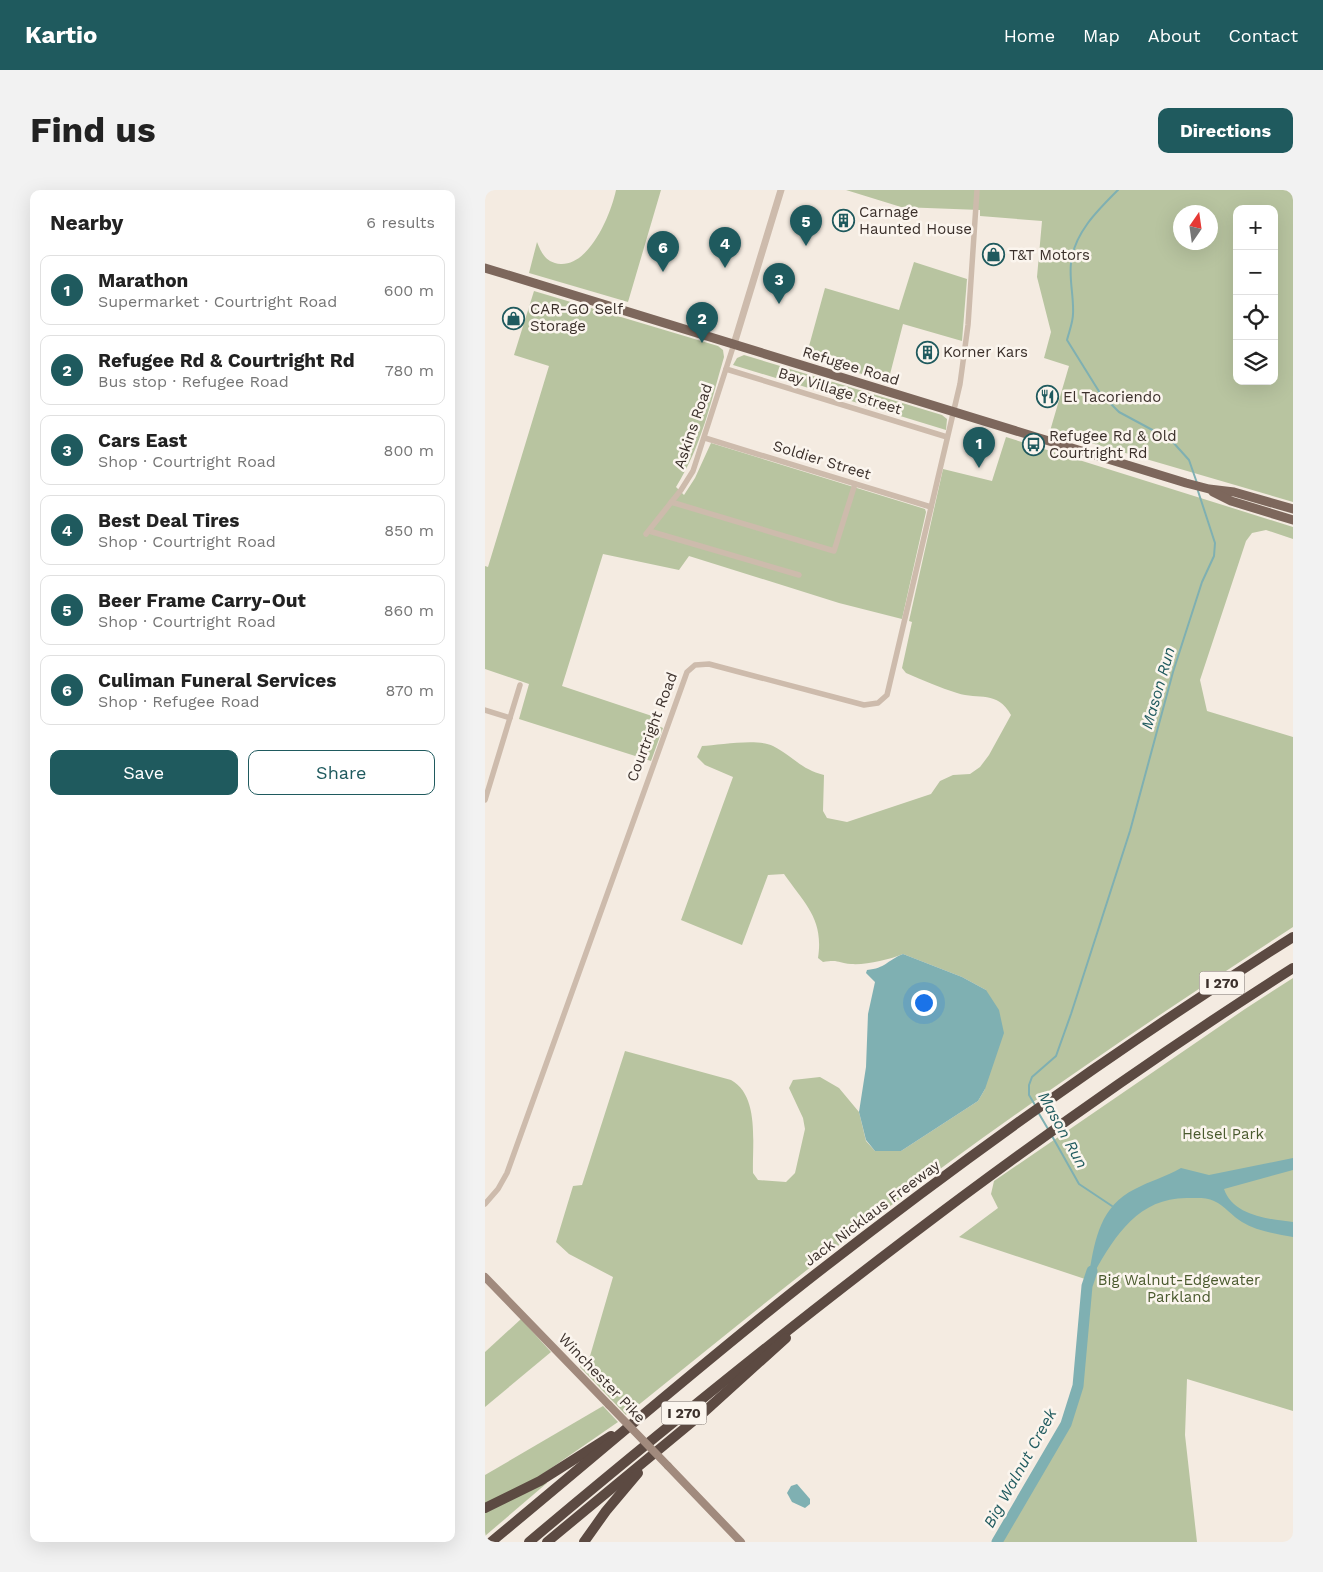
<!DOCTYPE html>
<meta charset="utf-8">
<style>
body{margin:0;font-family:"Work Sans",sans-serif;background:#f2f2f2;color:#222}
.controls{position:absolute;right:15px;top:15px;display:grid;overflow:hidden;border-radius:10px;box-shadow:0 5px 20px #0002}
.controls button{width:45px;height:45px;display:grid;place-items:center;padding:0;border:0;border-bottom:1px solid #e0e0e0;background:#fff;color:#222;font:25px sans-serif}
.compass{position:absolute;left:688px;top:15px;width:45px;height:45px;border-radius:50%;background:#fff;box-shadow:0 5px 20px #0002;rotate:13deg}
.you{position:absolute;left:438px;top:812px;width:18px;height:18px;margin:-12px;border:4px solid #fff;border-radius:50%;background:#1a73e8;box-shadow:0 0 0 8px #1a73e833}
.badge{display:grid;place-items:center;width:32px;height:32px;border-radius:50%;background:#1f5a5e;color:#fff;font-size:16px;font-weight:700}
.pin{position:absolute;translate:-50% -41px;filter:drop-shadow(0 1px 2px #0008)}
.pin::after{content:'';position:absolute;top:26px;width:18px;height:15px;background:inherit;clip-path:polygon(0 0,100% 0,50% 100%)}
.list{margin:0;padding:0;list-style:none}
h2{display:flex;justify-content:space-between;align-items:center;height:65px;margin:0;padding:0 20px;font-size:21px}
h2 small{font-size:16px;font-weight:400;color:#767676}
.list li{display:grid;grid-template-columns:32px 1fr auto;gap:15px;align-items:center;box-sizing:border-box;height:70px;margin:0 10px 10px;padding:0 10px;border:1px solid #e0e0e0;border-radius:10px}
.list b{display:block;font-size:19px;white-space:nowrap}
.list p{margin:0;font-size:16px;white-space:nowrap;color:#767676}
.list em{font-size:16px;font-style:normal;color:#767676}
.actions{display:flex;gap:10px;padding:15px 20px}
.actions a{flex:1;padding:11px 0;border:1px solid #1f5a5e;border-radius:10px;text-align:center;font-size:18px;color:#1f5a5e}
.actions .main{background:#1f5a5e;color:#fff}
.icon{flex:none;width:28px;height:28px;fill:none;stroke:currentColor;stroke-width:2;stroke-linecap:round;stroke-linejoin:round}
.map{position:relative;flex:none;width:808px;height:1352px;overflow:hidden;border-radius:10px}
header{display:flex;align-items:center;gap:30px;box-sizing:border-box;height:70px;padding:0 25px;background:#1f5a5e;color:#fff}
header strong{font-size:24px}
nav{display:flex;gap:28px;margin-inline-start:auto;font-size:18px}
.intro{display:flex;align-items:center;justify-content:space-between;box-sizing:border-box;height:120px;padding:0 30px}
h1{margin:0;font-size:35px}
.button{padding:12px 22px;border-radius:10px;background:#1f5a5e;color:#fff;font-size:18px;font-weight:700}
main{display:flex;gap:30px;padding:0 30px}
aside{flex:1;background:#fff;border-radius:10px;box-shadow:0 5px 20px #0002}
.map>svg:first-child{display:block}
.green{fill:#b8c4a0;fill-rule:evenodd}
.water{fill:#7fb0b2}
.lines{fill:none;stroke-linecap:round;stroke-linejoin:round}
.stream{stroke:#7fb0b2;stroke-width:2}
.river{stroke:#7fb0b2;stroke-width:11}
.minor{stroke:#cdbbac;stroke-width:5.5}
.tertiary{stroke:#cdbbac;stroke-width:7}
.secondary{stroke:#a18a7d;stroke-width:8}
.primary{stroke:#7d675c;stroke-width:9}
.motorway{stroke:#5c4a42;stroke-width:10}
.secondary-bridge{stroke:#a18a7d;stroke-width:8}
.labels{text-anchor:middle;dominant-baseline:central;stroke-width:5;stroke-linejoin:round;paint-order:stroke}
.shield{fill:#fbf5ee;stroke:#756b66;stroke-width:1}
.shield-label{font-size:14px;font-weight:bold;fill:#3b302b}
.poi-label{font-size:15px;fill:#3b302b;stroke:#fbf5ee;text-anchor:start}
.street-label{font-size:15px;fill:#3b302b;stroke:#fbf5ee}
.park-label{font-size:15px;fill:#4a5a2e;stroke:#fbf5ee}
.water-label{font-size:16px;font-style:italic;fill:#1f5a5e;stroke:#fbf5ee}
</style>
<header>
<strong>Kartio</strong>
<nav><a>Home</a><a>Map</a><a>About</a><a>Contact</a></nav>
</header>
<div class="intro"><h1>Find us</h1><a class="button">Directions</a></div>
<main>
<aside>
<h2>Nearby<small>6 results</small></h2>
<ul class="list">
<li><span class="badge">1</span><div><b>Marathon</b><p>Supermarket · Courtright Road</p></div><em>600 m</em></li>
<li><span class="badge">2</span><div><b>Refugee Rd &amp; Courtright Rd</b><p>Bus stop · Refugee Road</p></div><em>780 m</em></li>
<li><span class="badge">3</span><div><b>Cars East</b><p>Shop · Courtright Road</p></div><em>800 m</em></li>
<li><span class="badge">4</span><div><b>Best Deal Tires</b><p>Shop · Courtright Road</p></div><em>850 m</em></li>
<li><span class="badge">5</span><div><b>Beer Frame Carry-Out</b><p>Shop · Courtright Road</p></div><em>860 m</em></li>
<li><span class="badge">6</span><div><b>Culiman Funeral Services</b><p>Shop · Refugee Road</p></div><em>870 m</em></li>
</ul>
<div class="actions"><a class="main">Save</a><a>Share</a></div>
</aside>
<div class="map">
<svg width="808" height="1352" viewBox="0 0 808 1352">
<rect width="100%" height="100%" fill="#f4ebe1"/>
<g class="green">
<path d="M131,0H176L143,112L44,83L52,52C57,65 62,73 76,74C105,75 126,24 131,0Z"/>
<path d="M361,0H808V312L565,241L584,176L559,168L566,142L552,87L557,31L495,26V20L416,17ZM752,19H789V191H752ZM696,22H726V52H696Z"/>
<polygon points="429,72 482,89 477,151 418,134 403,192 321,167 340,98 414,120"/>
<path d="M49,101L233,156L238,160L239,167C226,212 216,257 191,297L199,305L210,288L226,253L440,319L441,322L417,429L354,413L204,366L194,380L118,364L77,496L167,526V533L178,538L166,571L34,529L44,494L0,479V376L3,377L64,176L29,165Z"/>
<polygon points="259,165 457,225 462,229 461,240 248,175 252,168"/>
<path d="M521,247L808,337V349L781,340L767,343L761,351L715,490L722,521L808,547V737C666,829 527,924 392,1026C306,1091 224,1158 141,1225L95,1177L105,1166L128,1087L84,1064L71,1052L88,996L97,995L140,861L246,890C275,906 267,954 268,983L273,990L301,992L310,983L320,939L318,928L304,898L308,890L335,887L354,898L374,922L381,951L390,961H416L493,911L500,899L501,800L477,787L418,764C403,770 382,775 366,774C353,773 354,769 338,772L333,768C339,729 320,714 299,684L283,685L257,755L196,730L248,587L220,575L212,567L217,556C234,555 273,548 288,556C308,566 315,579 339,585L338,621L342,628L362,632L446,604L455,591L468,585L485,584L495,577L504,565L526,525C512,500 494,510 472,503C455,498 438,490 421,483L417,478L427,432L424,431L458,279L507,291Z"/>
<polygon points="808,788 808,1221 702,1189 700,1245 712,1352 512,1352 581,1234 593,1196 603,1090 474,1047 513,1018 506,1004 509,991 760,819"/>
<polygon points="36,1129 66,1162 0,1217 0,1162"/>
<polygon points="118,1216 133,1232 49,1290 0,1315 0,1285"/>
<polygon points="60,1292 62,1293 0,1346 0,1321"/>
</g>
<g class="water">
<path d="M418,764L477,787L501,800L514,820L519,843L500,899L493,911L416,961H390L381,950L374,922L381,877L383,824L390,792L381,783L382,780C401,778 401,771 418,764Z"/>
<path d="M808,968V980L739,999C748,1026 784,1029 808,1032V1047C791,1044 772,1041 757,1032C747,1026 740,1016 729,1011C722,1007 711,1008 703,1008C649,1007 625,1054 602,1096C609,1058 611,1018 650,999C665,991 680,987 696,978L724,985Z"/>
<polygon points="312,1294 325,1309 325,1314 320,1318 307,1312 302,1303 306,1296"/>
</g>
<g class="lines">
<g class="stream">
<path d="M633,0C613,20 589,43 586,73C584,90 589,107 588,124C588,132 584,142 582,150L615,203L634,222L686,250L704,270L712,293"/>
<polyline points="550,915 544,905 544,895 547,887 571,866 586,824 645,641 688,482 717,392 729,366 730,353 713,301"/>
<polyline points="553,922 563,939"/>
<polyline points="567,946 594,994 627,1016"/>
</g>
<polyline class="river" points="512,1352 581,1234 593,1196 602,1096 607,1081"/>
<g class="minor">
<polyline points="241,179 462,247"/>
<polyline points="220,248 446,317"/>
<polyline points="186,312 349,361 370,294"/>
<polyline points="164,341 314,385"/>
<polyline points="161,344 196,300 208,281 249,154"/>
<polyline points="0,520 25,528"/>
<polyline points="0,610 35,495"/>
<polyline points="0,1014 13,999 22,983 202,482 210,475 224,474 379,515 393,513 402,505 475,194 483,135 492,0"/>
</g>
<polyline class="tertiary" points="249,154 296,0"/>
<g class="secondary">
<polyline points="0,1087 124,1215"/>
<polyline points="183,1276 256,1352"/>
</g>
<g class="primary">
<polyline points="0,78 701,293 724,299 749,302 808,319"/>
<polyline points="728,302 746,311 808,330"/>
</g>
<g class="motorway">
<polyline points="0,1318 55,1291 126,1246"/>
<path d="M6,1352C109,1267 209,1180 314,1097C472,973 637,855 808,747"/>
<path d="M44,1352C288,1147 539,949 808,778"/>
<polyline points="62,1352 218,1223 301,1148"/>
<polyline points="99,1352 121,1321 153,1283"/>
</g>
<polyline class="secondary-bridge" points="124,1215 183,1276"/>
</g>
<defs>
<symbol id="building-ring" viewBox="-11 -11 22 22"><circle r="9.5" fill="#fbf5ee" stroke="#1f5a5e" stroke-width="1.5"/><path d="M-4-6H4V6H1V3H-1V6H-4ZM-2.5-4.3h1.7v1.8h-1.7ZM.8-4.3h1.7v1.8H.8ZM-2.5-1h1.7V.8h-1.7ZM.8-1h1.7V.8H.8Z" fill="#1f5a5e"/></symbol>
<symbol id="shop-ring" viewBox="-11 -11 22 22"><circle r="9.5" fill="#fbf5ee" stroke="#1f5a5e" stroke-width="1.5"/><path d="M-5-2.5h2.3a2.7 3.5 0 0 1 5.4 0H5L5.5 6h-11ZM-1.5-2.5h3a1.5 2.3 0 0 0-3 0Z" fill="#1f5a5e"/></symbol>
<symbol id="restaurant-ring" viewBox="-11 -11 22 22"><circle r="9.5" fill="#fbf5ee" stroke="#1f5a5e" stroke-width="1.5"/><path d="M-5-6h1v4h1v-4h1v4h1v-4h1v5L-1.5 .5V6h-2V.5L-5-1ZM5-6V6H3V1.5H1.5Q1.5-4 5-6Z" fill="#1f5a5e"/></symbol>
<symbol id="bus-ring" viewBox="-11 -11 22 22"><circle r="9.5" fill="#fbf5ee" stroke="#1f5a5e" stroke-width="1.5"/><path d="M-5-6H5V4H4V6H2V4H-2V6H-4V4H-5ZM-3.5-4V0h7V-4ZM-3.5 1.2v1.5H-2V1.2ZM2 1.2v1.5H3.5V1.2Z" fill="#1f5a5e"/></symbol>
</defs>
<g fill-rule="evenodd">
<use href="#building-ring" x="346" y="18" width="25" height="25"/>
<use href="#shop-ring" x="496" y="52" width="25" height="25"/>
<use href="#shop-ring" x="16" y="116" width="25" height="25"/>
<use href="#building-ring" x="430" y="150" width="25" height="25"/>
<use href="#restaurant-ring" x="550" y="194" width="25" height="25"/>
<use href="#bus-ring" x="536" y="242" width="25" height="25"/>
</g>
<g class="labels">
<g class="shield">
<rect x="714.5" y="781.5" width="45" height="23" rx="4"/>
<rect x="176.5" y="1211.5" width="45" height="23" rx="4"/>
</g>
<g class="shield-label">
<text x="737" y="793">I 270</text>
<text x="199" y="1223">I 270</text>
</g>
<g class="poi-label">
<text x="374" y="22">Carnage<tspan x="374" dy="17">Haunted House</tspan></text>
<text x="524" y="65">T&amp;T Motors</text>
<text x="45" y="119">CAR-GO Self<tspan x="45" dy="17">Storage</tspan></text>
<text x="458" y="162">Korner Kars</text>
<text x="578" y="207">El Tacoriendo</text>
<text x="564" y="246">Refugee Rd &amp; Old<tspan x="564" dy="17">Courtright Rd</tspan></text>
</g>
<g class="street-label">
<text transform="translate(366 176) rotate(17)">Refugee Road</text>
<text transform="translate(355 201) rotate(17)">Bay Village Street</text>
<text transform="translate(208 236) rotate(-71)">Askins Road</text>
<text transform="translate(337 270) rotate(17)">Soldier Street</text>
<text transform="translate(167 537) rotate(-69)">Courtright Road</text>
<text transform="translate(387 1023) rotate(-37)">Jack Nicklaus Freeway</text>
<text transform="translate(117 1188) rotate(46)">Winchester Pike</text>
</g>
<g class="park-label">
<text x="738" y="944">Helsel Park</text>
<text x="694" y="1090">Big Walnut-Edgewater<tspan x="694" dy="17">Parkland</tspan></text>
</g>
<g class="water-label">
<text transform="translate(673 498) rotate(-74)">Mason Run</text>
<text transform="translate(578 940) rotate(61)">Mason Run</text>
<text transform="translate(535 1278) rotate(-61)">Big Walnut Creek</text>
</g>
</g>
</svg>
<div class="controls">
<button>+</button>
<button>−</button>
<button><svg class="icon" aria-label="locate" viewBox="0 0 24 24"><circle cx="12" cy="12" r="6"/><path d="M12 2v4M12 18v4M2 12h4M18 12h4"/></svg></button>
<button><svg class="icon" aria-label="layers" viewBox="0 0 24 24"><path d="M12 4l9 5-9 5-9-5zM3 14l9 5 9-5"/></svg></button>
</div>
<svg class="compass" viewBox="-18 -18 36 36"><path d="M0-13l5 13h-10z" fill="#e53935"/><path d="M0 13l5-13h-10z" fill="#767676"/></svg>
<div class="you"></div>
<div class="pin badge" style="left:494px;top:278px">1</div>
<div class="pin badge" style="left:217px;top:153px">2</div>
<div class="pin badge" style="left:294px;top:114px">3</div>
<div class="pin badge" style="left:240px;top:78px">4</div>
<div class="pin badge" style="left:321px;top:56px">5</div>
<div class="pin badge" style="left:178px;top:82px">6</div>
</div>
</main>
